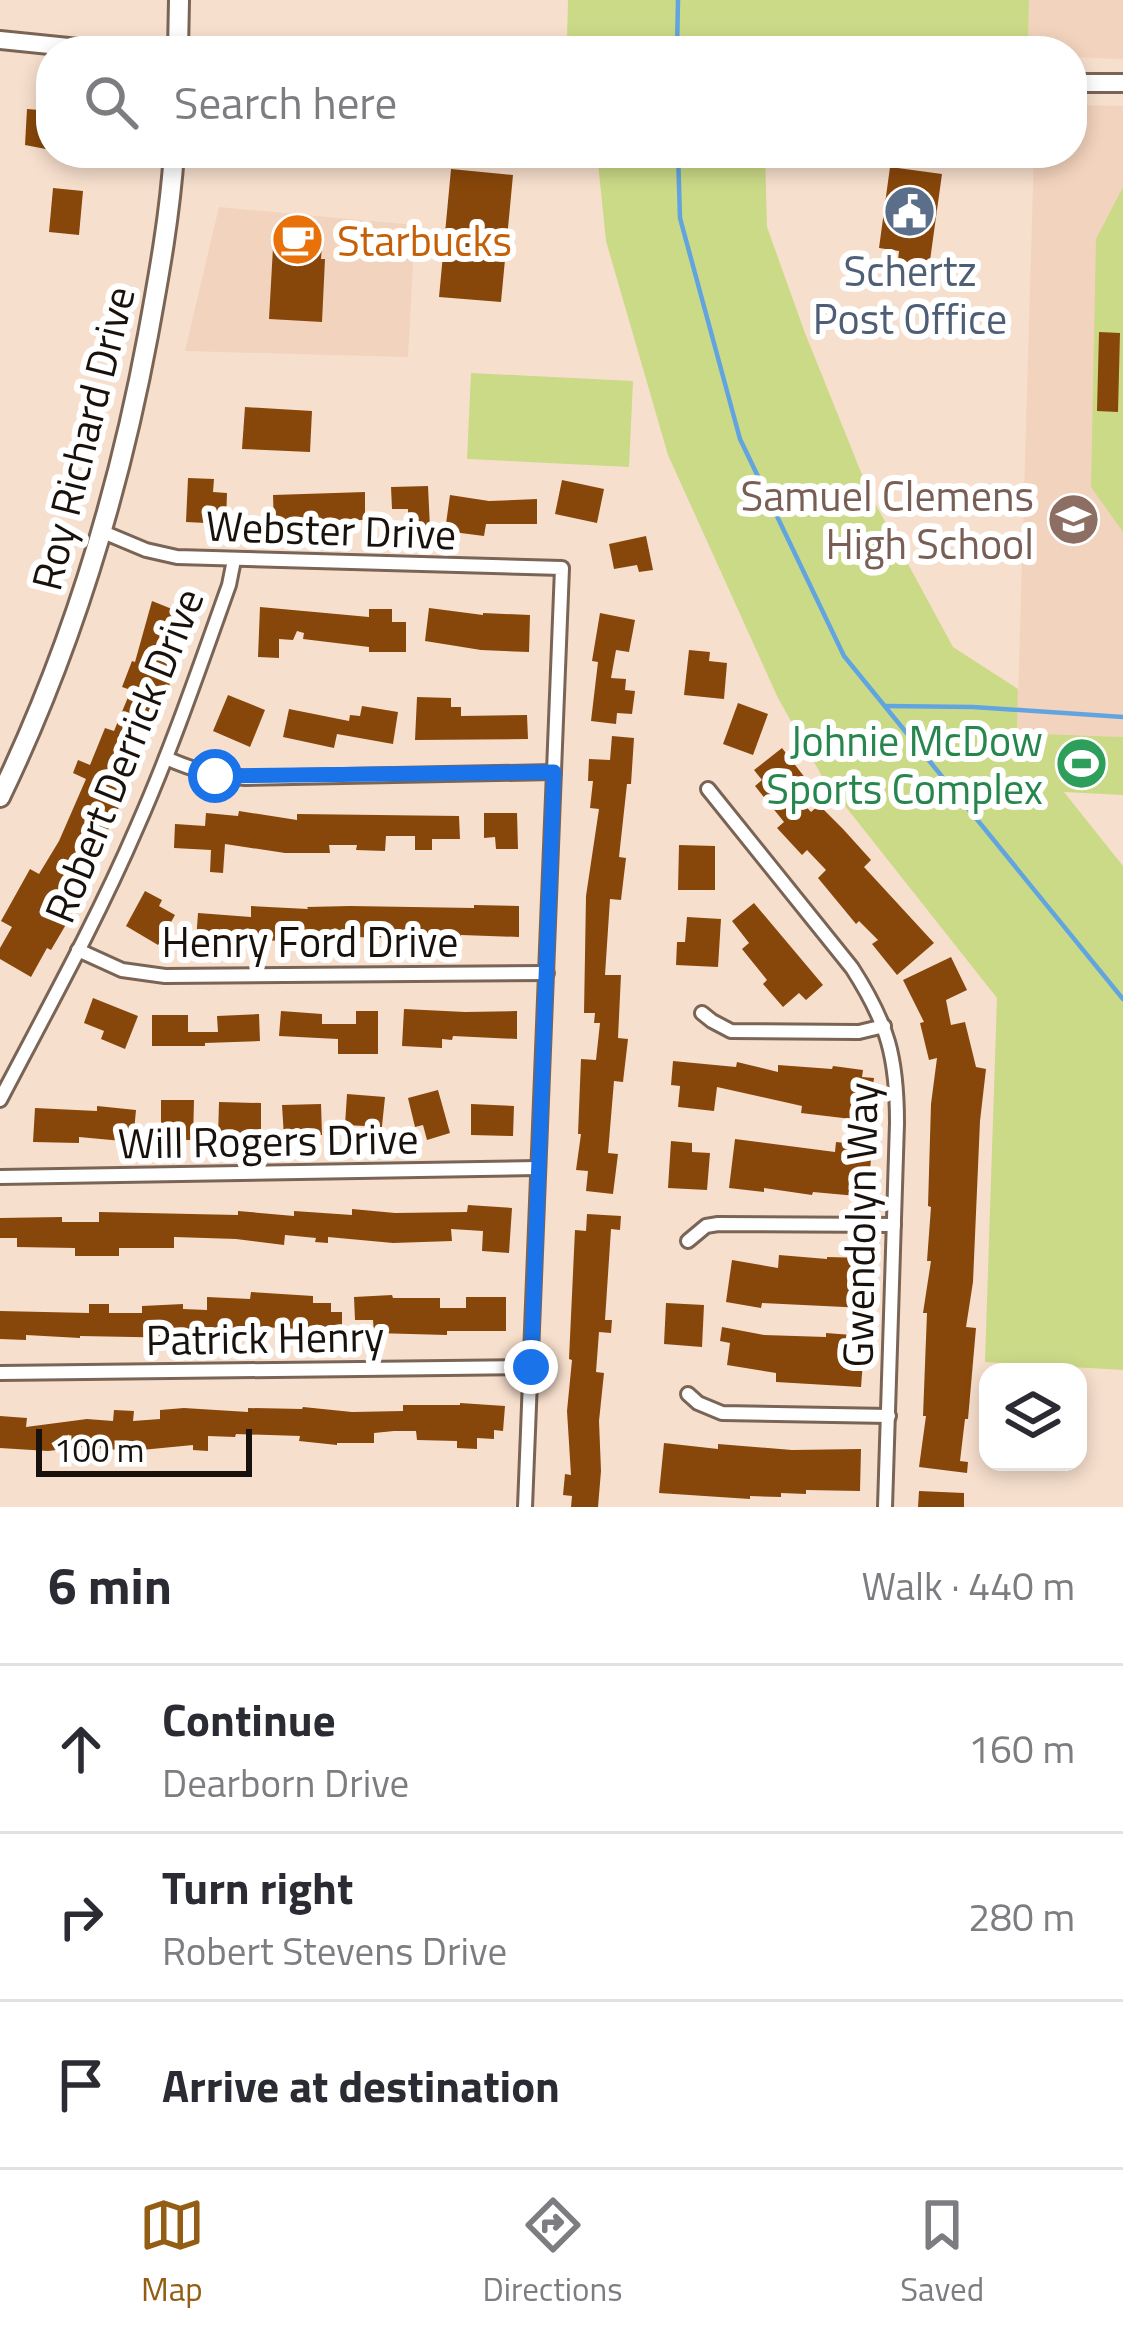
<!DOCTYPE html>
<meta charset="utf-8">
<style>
body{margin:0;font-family:"Titillium Web",sans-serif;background:#f7f7f7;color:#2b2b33}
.controls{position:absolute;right:36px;bottom:36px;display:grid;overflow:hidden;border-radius:24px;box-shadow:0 6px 18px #0003}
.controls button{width:108px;height:108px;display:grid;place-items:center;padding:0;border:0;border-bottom:3px solid #e1e1e2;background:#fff;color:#2b2b33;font:60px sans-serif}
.scale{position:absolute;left:36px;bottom:30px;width:216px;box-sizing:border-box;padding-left:12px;border:6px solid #19110b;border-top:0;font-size:33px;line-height:42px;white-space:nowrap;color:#19110b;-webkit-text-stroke:9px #fff;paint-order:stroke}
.stop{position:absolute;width:36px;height:36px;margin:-27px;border:9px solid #1a73e8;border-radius:50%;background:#fff}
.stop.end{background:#1a73e8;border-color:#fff;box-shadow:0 3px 12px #0008}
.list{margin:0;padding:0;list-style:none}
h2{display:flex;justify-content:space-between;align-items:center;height:156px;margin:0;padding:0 48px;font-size:51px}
h2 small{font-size:39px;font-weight:400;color:#7c7c81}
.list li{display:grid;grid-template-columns:78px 1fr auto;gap:36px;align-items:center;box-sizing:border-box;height:168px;padding:0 48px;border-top:3px solid #e1e1e2}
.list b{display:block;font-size:45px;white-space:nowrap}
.list p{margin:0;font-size:39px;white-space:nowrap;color:#7c7c81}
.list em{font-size:39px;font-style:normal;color:#7c7c81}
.icon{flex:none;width:66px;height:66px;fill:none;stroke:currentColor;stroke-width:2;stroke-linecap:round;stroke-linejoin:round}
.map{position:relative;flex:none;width:1123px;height:1507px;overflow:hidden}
.search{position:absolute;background:#fff;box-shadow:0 6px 18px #0003;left:36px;right:36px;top:36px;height:132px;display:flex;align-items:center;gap:30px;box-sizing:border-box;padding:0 42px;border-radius:48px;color:#7c7c81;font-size:45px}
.sheet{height:660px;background:#fff}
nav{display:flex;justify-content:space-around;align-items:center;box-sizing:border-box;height:168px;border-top:3px solid #e1e1e2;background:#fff;font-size:33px;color:#7c7c81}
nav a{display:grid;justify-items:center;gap:6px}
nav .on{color:#935d14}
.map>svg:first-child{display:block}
.built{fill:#f2d3bd}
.green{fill:#cbda87}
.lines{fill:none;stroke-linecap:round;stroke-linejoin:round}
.stream{stroke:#62a4df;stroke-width:4.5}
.building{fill:#88470a}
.street-casing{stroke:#7a6455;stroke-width:18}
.secondary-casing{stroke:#7a6455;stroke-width:22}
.primary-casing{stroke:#7a6455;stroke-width:24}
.street{stroke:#fff;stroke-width:12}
.secondary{stroke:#fff;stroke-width:16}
.primary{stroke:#fff;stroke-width:18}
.route{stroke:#1a73e8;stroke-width:15}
.labels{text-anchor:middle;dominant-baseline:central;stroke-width:12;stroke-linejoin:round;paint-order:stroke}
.food-label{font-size:42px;fill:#c56008;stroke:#fff;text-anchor:start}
.service-label{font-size:42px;fill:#4e5e75;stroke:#fff}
.street-label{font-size:42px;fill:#19110b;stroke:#fff}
.education-label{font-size:42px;fill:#785e54;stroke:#fff;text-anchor:end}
.leisure-label{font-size:42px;fill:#27864d;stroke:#fff;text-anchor:end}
</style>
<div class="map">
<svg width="1123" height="1507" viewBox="0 0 1123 1507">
<rect width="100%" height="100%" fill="#f7dfcd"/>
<g class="built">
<polygon points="1029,0 1123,0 1123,59 1072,57 1072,51 1028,51"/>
<polygon points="1072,105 1123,106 1123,737 1017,733 1034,153 1072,153"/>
<polygon points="219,207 415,225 408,357 185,351"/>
</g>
<g class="green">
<polygon points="568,0 1029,0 1028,51 764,47 764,51 572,51 567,40"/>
<polygon points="597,153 765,153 767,227 805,333 869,492 953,647 1018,689 1017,733 1123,737 1123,795 1064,792 1123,866 1123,1370 985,1362 997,998 823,778 778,698 668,455 606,241"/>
<polygon points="1123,187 1123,532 1091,487 1096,239"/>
<polygon points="471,373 633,381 629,467 467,459"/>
</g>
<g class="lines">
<g class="stream">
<polyline points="677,51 678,0"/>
<polyline points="678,153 680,218 740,439 844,656 1123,999"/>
<polyline points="885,706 973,707 1123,717"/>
</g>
</g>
<g class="building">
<polygon points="27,109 51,111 51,150 25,145"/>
<polygon points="890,167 942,174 928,275 897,271 899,251 879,248"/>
<polygon points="451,169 513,175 501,302 439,297"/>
<polygon points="53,188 83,191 79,235 49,232"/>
<polygon points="274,230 323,232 321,259 325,259 322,322 269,319"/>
<polygon points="1099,332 1120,333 1118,412 1097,411"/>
<polygon points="245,407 312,411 310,452 242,449"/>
<polygon points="188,478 214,479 213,492 227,493 226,524 186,522"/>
<polygon points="562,480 604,489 597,523 555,514"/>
<polygon points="428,486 430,528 408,529 408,509 392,509 391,487"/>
<polygon points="365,492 365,520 310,520 311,525 274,526 273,495"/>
<polygon points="450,495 489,501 537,499 537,524 486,524 484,536 445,531"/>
<polygon points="646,536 653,570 639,572 637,565 614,569 609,544"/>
<polygon points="152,601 172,609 174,604 195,612 186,638 178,635 165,678 171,681 163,702 149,734 147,733 120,800 122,801 91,866 74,895 81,899 51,950 47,948 31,977 0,959 0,948 12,927 1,921 30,869 39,874 59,841 86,779 73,773 78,760 90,765 105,728 114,731 131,690 122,687 132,661 135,662"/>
<polygon points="260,607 369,617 369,609 392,609 392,622 406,622 406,652 369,652 369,647 303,639 304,633 297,631 293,640 279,639 279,658 258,657"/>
<polygon points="429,608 483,615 483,613 530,615 529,652 481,650 425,641"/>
<polygon points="600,613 635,620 629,652 616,650 611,678 626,679 625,690 635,691 632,714 617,713 616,724 591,721 598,662 592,661"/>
<polygon points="689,650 710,652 709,661 727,663 724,699 684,695"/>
<polygon points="228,695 265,710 250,747 213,731"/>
<polygon points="417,697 451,698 451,707 461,707 461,716 527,715 528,739 415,740"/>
<polygon points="738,703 768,714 753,755 723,744"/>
<polygon points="362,706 398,712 393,744 337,734 334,748 283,737 289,709 349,721 350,715 360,716"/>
<polygon points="612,736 634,738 631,784 627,784 619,857 626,858 621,900 610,899 605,975 621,975 618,1038 628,1039 623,1082 614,1081 608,1153 618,1154 613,1194 586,1191 588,1171 576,1170 581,1134 578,1134 581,1059 596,1060 600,1023 594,1023 595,1013 584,1013 586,896 599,809 590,808 593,781 588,781 589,759 610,760"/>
<polygon points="782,748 806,779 791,790 811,812 819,805 843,829 871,860 864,867 934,943 897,975 872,944 878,940 859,921 856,924 818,878 826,870 807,850 802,855 777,828 784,822 755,786 762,780 754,770"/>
<polygon points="239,811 297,820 297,814 459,816 460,839 432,839 432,850 415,850 415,836 386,836 385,851 356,850 357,845 329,845 330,853 285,853 225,844 223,873 210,872 211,850 174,848 175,824 205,826 206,813 238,816"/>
<polygon points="484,813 517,813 518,849 496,849 495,837 484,838"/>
<polygon points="679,845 715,846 715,890 678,890"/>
<polygon points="145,891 162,900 159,906 175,915 158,945 126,926"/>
<polygon points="754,903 823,985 806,1000 799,993 783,1007 763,984 767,980 742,949 749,943 732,921"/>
<polygon points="474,905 519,906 519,937 461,935 461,939 351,937 351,942 237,940 236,944 196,941 198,913 251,917 251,906 308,909 307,907 350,906 474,908"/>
<polygon points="687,917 721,919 718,967 676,965 677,942 685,942"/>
<polygon points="951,957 967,990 946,1000 951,1025 965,1022 976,1067 986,1069 980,1121 973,1282 966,1327 976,1328 968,1419 965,1419 960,1461 968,1462 967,1473 919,1467 926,1416 923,1416 927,1313 923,1313 931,1261 927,1261 931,1207 928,1206 931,1104 937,1058 929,1060 920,1023 924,1022 903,980"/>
<polygon points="93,998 138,1016 125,1049 101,1039 104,1031 84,1023"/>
<polygon points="404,1009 465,1012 517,1011 517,1039 453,1036 452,1040 442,1039 442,1048 402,1046"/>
<polygon points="281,1011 322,1014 322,1024 356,1024 356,1011 378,1011 378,1054 338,1054 338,1039 279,1036"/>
<polygon points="259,1014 260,1041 205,1043 205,1046 152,1046 152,1015 188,1015 188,1032 218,1032 217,1016"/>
<polygon points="673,1061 736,1067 737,1062 778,1072 778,1065 832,1069 833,1066 863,1070 862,1077 874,1078 868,1121 801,1113 802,1106 717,1087 714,1111 678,1107 680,1086 671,1085"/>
<polygon points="438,1090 450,1133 427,1140 423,1125 415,1127 408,1098"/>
<polygon points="347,1094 385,1097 381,1136 364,1134 365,1126 345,1125"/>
<polygon points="161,1100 194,1100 193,1140 161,1140"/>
<polygon points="219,1102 261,1103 261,1139 218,1138"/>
<polygon points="321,1104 322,1135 284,1137 282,1105"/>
<polygon points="471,1104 514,1106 513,1136 471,1135"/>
<polygon points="97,1106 136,1110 133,1142 79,1137 79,1143 33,1142 35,1108 97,1111"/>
<polygon points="735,1139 835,1152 836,1142 872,1146 868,1197 813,1192 812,1195 764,1188 764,1192 729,1188"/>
<polygon points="671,1141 692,1143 692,1152 710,1153 707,1190 668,1188"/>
<polygon points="468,1205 512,1208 509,1253 482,1251 483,1231 451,1229 452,1241 393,1243 328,1237 328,1243 315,1242 316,1238 285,1235 284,1245 236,1239 174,1237 174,1248 119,1248 119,1256 75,1256 75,1248 17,1247 17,1238 0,1238 0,1218 62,1217 62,1222 99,1222 99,1212 238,1215 238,1211 294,1216 294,1211 352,1215 352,1209 395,1213 467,1212"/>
<polygon points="587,1214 621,1216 620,1230 611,1229 605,1320 612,1320 611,1333 599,1332 596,1372 604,1373 599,1421 601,1471 598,1507 571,1507 572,1496 563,1495 565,1474 571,1475 567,1411 572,1360 569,1359 575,1230 586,1231"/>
<polygon points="779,1255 827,1259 827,1257 867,1258 865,1308 762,1303 761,1308 726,1302 732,1260 778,1268"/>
<polygon points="251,1292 313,1296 313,1303 331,1303 331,1312 342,1312 342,1336 300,1335 301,1329 239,1326 238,1339 80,1336 80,1338 26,1335 26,1340 0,1339 0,1311 89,1313 89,1304 109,1304 109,1313 142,1313 142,1306 183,1304 183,1309 207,1310 207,1297 250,1299"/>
<polygon points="392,1295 393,1298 440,1298 440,1308 466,1308 466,1297 506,1297 506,1331 447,1331 447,1335 374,1333 373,1320 355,1320 354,1297"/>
<polygon points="666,1303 704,1305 702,1347 664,1344"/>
<polygon points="722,1327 764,1335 826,1337 826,1333 865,1336 861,1387 776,1382 776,1373 727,1365 730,1343 720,1341"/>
<polygon points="460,1403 505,1406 503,1431 494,1430 494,1439 477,1438 477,1449 457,1448 457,1441 417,1440 416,1431 394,1431 374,1433 374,1443 337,1443 337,1445 299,1441 300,1436 236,1434 235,1437 208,1436 208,1451 193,1450 193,1445 131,1451 83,1447 48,1451 0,1448 0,1416 27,1418 26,1427 87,1419 113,1421 114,1410 134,1411 133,1421 160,1419 160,1410 184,1408 248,1412 248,1408 302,1409 303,1407 352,1412 403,1411 403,1405 460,1405"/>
<polygon points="664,1443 718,1449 718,1444 792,1450 861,1449 860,1491 806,1490 806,1494 781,1493 781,1497 750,1496 750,1499 659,1493"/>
<polygon points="919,1491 964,1493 964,1507 918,1507"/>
</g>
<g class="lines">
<defs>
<g id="street">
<polyline points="103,532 146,550 177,557 562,568 525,1507"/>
<path d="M166,758C193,770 215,776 245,778L554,772"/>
<path d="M708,789L852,968C888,1024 897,1057 897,1123L885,1507"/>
<polyline points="78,950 122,970 165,976 547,973"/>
<polyline points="702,1013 712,1021 731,1031 859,1032 884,1026"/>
<path d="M0,1100C47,1010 97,920 137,827C172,748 200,666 229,585L234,560"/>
<polyline points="0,1177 538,1168"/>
<polyline points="688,1241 706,1226 718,1224 894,1225"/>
<polyline points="0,1373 531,1367"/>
<polyline points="688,1394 698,1403 722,1413 889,1416"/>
</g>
<g id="secondary">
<polyline points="0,40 108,51"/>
<polyline points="1072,83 1123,83"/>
</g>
<g id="primary">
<polyline points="178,51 179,0"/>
<path d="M0,797C71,650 118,496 148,335C159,275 170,214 174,153"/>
</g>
</defs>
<use href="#street" class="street-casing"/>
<use href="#secondary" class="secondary-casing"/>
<use href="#primary" class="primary-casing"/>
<use href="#street" class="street"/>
<use href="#secondary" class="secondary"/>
<use href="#primary" class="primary"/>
</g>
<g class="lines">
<polyline class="route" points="215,776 554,772 531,1367"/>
</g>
<defs>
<symbol id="civic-disc" viewBox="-11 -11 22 22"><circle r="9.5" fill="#5c6f8a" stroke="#fff"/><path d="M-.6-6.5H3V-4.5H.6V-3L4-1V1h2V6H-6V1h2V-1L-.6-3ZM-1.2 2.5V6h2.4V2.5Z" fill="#fff"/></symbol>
<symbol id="cafe-disc" viewBox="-11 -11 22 22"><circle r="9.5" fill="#e8710a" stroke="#fff"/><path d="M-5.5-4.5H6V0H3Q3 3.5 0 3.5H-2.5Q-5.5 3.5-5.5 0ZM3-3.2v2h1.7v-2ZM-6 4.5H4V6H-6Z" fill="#fff"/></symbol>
<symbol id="school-disc" viewBox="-11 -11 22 22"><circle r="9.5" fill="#8d6e63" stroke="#fff"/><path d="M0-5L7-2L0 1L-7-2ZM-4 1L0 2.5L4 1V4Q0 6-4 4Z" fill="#fff"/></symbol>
<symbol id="stadium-disc" viewBox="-11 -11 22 22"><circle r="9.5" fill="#2e9e5b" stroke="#fff"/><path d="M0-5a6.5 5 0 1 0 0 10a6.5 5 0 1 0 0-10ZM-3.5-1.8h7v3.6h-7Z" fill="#fff"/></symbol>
</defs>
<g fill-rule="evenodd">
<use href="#civic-disc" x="880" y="182" width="59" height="59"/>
<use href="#cafe-disc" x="268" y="210" width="59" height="59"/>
<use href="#school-disc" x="1044" y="490" width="59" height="59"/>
<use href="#stadium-disc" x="1052" y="734" width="59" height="59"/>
</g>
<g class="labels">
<g class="food-label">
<text x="337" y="240">Starbucks</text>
</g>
<g class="service-label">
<text x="910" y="270">Schertz<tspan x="910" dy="48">Post Office</tspan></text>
</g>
<g class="street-label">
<text transform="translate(82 438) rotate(-76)">Roy Richard Drive</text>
<text transform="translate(331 529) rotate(2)">Webster Drive</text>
<text transform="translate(123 755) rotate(-68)">Robert Derrick Drive</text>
<text x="310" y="941">Henry Ford Drive</text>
<text transform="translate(268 1140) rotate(-1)">Will Rogers Drive</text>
<text transform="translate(859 1225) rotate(-89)">Gwendolyn Way</text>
<text transform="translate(265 1337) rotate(-1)">Patrick Henry</text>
</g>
<g class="education-label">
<text x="1034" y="495">Samuel Clemens<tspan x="1034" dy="48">High School</tspan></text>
</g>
<g class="leisure-label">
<text x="1043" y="740">Johnie McDow<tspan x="1043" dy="48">Sports Complex</tspan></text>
</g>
</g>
</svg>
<div class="controls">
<button><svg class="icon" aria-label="layers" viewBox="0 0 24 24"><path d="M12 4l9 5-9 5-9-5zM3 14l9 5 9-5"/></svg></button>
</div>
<div class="scale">100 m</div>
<div class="stop" style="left:215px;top:776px"></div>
<div class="stop end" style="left:531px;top:1367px"></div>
<div class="search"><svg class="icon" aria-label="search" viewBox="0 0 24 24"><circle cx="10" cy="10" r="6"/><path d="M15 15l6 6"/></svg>Search here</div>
</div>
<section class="sheet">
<h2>6 min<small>Walk · 440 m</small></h2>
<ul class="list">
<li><svg class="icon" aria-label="ahead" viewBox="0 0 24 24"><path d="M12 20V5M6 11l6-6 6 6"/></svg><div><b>Continue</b><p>Dearborn Drive</p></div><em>160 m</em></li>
<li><svg class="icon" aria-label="right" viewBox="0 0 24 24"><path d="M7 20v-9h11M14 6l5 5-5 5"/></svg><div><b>Turn right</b><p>Robert Stevens Drive</p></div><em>280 m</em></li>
<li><svg class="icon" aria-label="arrive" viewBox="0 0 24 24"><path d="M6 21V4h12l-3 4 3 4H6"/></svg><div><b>Arrive at destination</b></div></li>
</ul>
</section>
<nav>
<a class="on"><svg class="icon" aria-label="map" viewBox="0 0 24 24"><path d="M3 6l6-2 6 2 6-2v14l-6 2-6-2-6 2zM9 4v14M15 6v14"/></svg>Map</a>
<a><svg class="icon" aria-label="directions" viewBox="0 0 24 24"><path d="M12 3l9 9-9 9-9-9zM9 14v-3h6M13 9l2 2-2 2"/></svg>Directions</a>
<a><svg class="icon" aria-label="saved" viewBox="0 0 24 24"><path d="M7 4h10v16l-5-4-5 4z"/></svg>Saved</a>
</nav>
